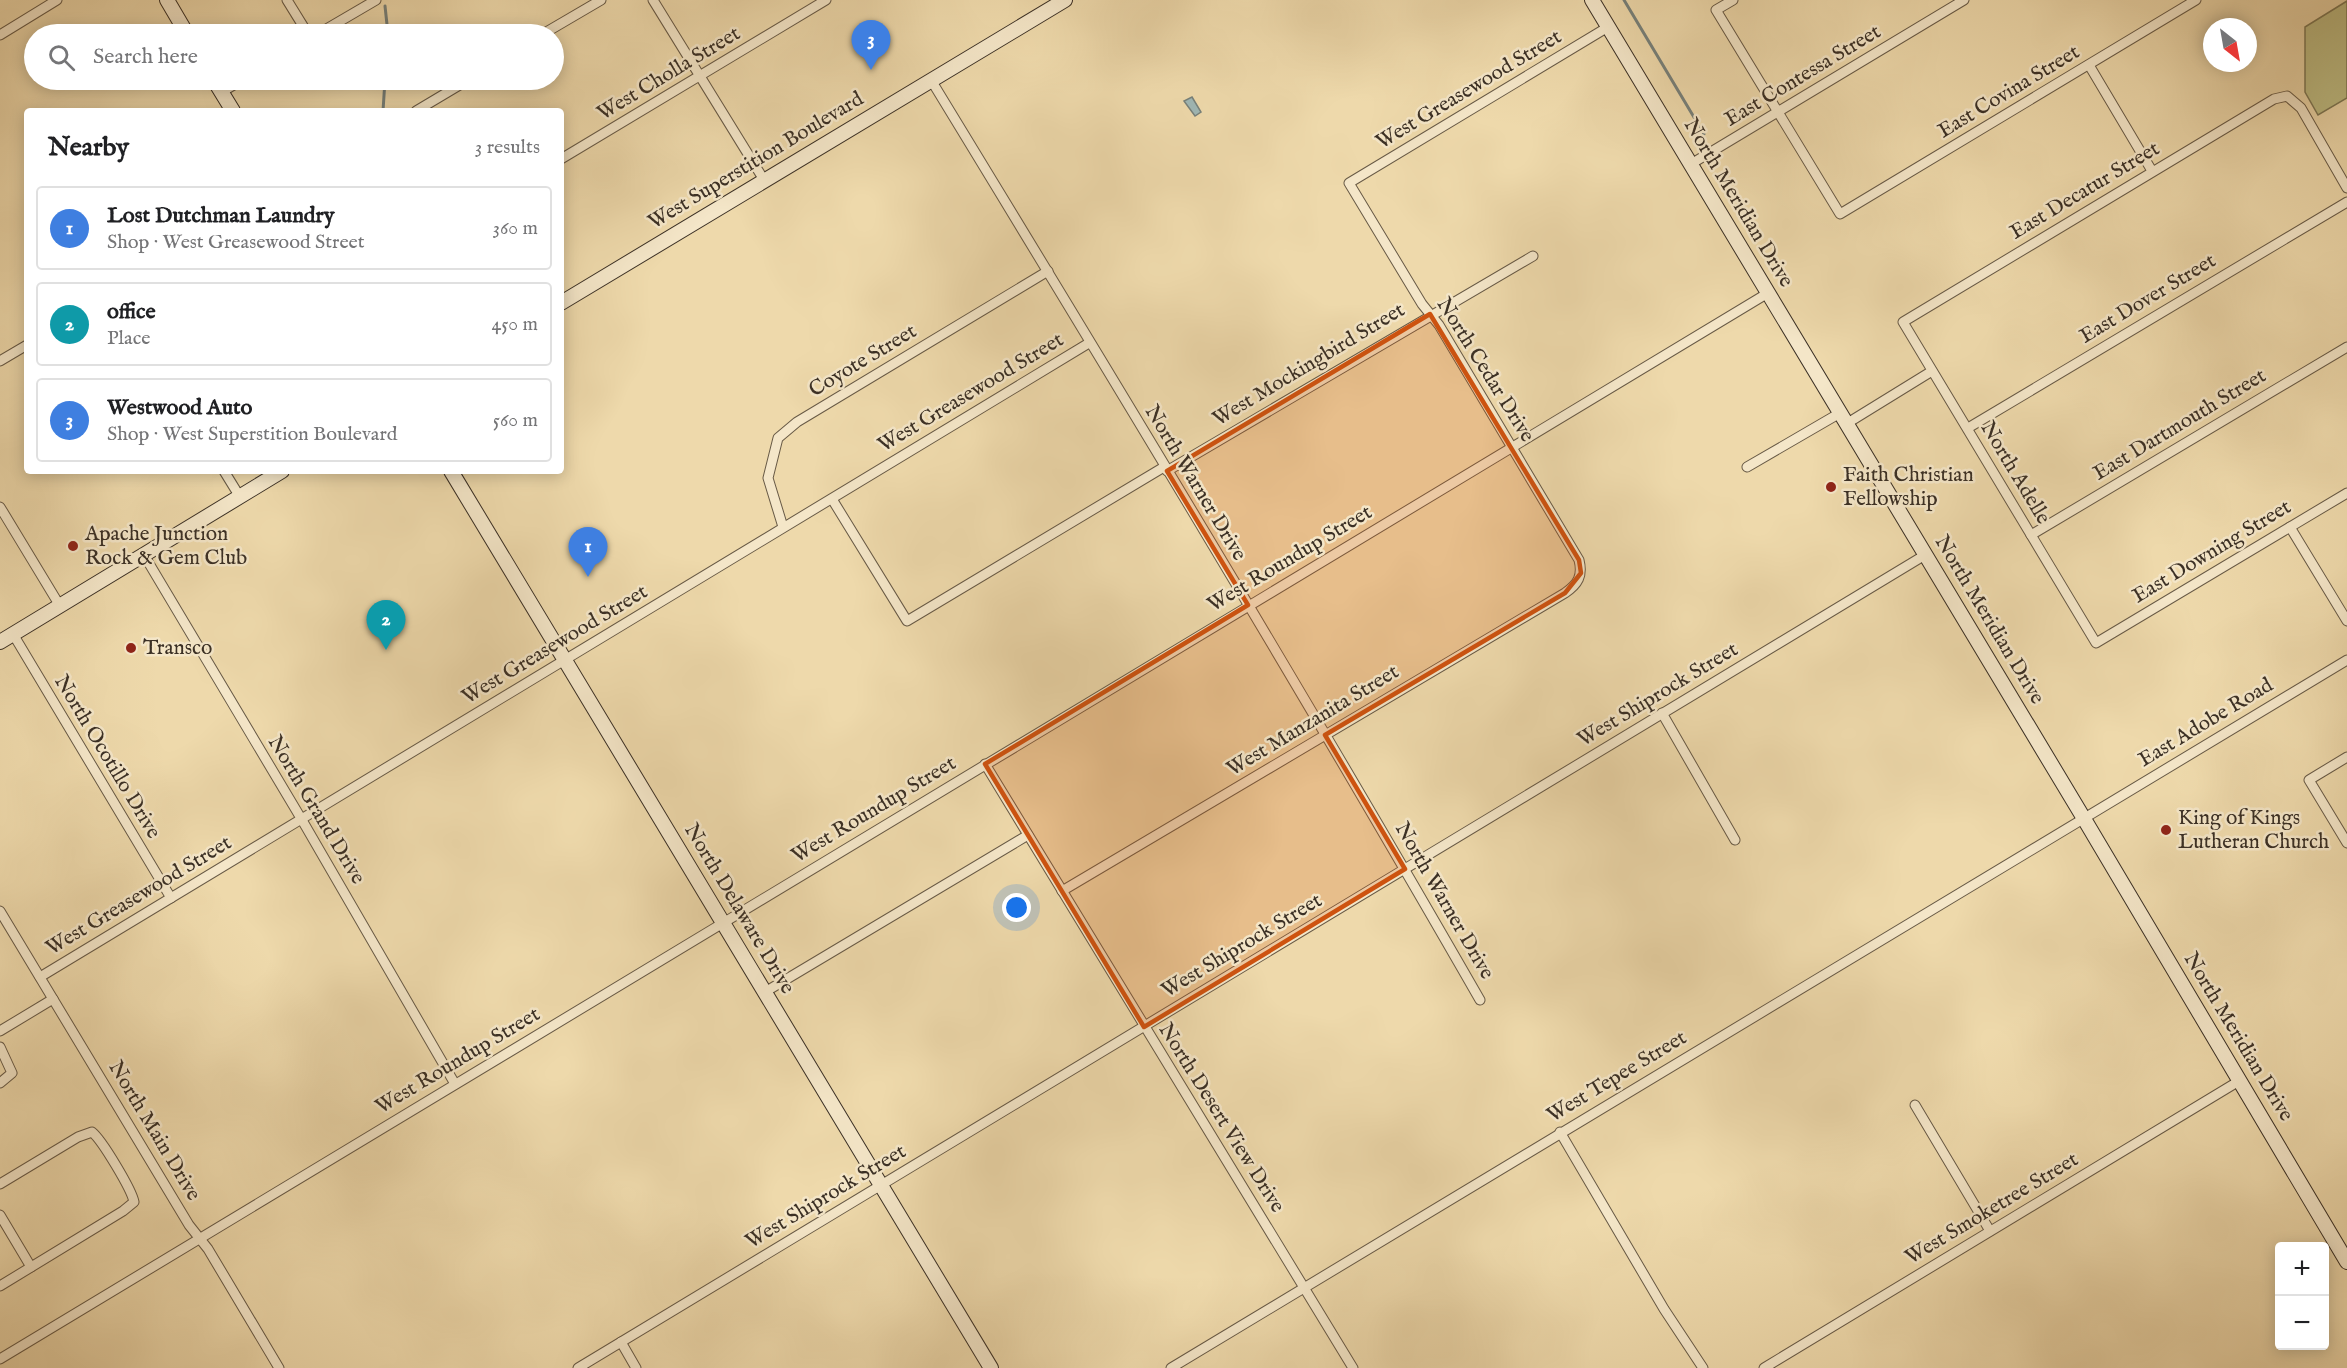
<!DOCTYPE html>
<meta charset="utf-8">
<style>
body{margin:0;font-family:"IM FELL English",serif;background:#f6f6f6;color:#202124}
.controls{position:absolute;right:18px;bottom:18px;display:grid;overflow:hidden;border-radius:6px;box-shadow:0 3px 15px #0003}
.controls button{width:54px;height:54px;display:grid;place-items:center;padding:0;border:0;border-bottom:2px solid #e0e0e0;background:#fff;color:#202124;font:30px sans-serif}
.compass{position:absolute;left:2203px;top:18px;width:54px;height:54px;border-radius:50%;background:#fff;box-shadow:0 3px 15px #0003;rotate:149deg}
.you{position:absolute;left:1017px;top:908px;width:21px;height:21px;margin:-15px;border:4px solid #fff;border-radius:50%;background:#1a73e8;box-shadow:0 0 0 9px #1a73e833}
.badge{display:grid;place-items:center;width:39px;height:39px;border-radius:50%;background:#8f2418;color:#fff;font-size:20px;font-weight:700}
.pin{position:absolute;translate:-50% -50px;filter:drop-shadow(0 2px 3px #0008)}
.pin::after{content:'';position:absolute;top:32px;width:21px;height:18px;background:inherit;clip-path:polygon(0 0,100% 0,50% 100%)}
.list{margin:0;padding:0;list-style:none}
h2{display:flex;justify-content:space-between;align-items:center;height:78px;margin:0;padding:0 24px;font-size:26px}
h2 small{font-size:20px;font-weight:400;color:#757577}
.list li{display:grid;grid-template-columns:39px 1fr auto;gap:18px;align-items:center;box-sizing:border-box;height:84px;margin:0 12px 12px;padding:0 12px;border:2px solid #e0e0e0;border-radius:6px}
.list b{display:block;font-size:22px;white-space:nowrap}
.list p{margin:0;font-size:20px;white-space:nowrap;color:#757577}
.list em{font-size:20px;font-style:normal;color:#757577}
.icon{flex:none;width:33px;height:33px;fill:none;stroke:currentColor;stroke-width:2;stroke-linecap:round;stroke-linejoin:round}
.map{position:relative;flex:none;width:2347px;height:1368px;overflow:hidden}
.search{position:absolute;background:#fff;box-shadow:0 3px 15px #0003;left:24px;top:24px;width:540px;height:66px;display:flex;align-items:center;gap:15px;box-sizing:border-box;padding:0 21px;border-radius:33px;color:#757577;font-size:22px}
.panel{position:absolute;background:#fff;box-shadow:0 3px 15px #0003;left:24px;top:108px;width:540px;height:366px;border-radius:6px}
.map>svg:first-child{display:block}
.green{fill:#bebe85;stroke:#7c7755;stroke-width:1.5}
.water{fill:#9fb7b5;stroke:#77817b;stroke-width:1.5}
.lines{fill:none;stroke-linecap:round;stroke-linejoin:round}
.stream{stroke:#77817b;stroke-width:3}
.street-casing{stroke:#685a46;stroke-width:11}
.secondary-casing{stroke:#3b3025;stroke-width:16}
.street{stroke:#f4e6c8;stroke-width:9}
.secondary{stroke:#f4e6c8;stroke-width:14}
.marked{fill:#ce5310;fill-opacity:0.2;stroke:#ce5310;stroke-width:4.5;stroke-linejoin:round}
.poi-dot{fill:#8f2418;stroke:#f4e6c8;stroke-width:2}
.labels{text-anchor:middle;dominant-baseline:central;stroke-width:5;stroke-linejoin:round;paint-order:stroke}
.street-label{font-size:21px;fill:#3b3025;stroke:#f4e6c8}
.poi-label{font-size:21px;fill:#3b3025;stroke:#f4e6c8;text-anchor:start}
</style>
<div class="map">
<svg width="2347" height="1368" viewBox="0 0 2347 1368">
<rect width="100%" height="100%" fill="#eed9ab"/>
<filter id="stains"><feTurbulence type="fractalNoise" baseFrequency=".00333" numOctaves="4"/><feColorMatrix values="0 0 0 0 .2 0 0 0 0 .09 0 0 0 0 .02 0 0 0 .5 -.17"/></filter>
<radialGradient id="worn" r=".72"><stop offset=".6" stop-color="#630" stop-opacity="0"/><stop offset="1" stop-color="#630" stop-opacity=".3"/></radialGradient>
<polygon class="green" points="2347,1 2347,98 2318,115 2305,92 2305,27"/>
<polygon class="water" points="1192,97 1201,112 1195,116 1184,101"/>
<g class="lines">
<g class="stream">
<polyline points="1624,0 1704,134"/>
<polyline points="385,6 388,34"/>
<polyline points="383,111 385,80"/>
</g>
<defs>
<g id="street">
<polyline points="287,0 308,34"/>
<polyline points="653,0 764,180"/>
<polyline points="1733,0 1716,10 1840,214 2196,0"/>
<polyline points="318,34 376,0"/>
<polyline points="543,34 601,0"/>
<polyline points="0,35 57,0"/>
<polyline points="2089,65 2152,171"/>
<path d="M931,80C1117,385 1302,690 1480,1000"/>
<polyline points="222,92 242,80"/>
<polyline points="416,111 468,80"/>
<polyline points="561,159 826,0"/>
<polyline points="1691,164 1964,0"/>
<polyline points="2347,188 2301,108 2287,96 2274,99 1903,322 2096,643 2347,493"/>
<polyline points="0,361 27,345"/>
<polyline points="1846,424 1932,371"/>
<polyline points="1968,428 2347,202"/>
<polyline points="1747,467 1840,413"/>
<polyline points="224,471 240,497"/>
<polyline points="1167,471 1533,256"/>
<polyline points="832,499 907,621 1164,467"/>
<polyline points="0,507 60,606"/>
<polyline points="783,527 768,478 778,438 797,422 1048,271"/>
<polyline points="2290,527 2347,621"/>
<polyline points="2031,535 2347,347"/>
<polyline points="144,555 302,820 455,1084"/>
<polyline points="13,634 171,898"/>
<polyline points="1662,713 1735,840"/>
<polyline points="2347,757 2309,780 2347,843"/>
<polyline points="985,764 1353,1368"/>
<path d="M1062,891L1565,593C1578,584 1583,576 1579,560L1439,325L1422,304L1349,183L1608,27"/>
<polyline points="0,911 189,1225 208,1249 279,1368"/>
<polyline points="40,977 1089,343"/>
<polyline points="765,992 1028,835"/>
<polyline points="0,1031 53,999"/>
<polyline points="0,1047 12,1073 0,1083"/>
<polyline points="1915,1105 1990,1231"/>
<polyline points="1560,1132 1664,1309 1703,1368"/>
<path d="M0,1184L78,1137L92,1132C102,1140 132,1190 134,1202L123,1211L0,1286"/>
<polyline points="0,1215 31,1267"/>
<polyline points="621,1342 636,1368"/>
<polyline points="0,1359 1768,293"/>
<polyline points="578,1368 1925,555"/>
<polyline points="1171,1368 2347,660"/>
<polyline points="1764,1368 2239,1081"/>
</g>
<g id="secondary">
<polyline points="167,0 187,34"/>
<polyline points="1592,0 2083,817 2347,1262"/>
<polyline points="214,80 233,111"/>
<polyline points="561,303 1065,0"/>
<polyline points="451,471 991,1368"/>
<polyline points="0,642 282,471"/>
</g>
</defs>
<use href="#street" class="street-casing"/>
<use href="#secondary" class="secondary-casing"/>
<use href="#street" class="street"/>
<use href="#secondary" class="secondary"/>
</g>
<path class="marked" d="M1430,314L1579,560L1581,573L1565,593L1325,735L1405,869L1144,1027L985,764L1248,605L1167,471Z"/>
<g class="poi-dot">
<circle cx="1831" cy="487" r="6"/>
<circle cx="73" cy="546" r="6"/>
<circle cx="131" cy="648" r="6"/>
<circle cx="2166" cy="830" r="6"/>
</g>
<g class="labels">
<g class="street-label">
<text transform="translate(669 74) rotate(-31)">West Cholla Street</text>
<text transform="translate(1803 76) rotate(-31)">East Contessa Street</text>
<text transform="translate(1469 90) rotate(-31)">West Greasewood Street</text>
<text transform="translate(2009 92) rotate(-31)">East Covina Street</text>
<text transform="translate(756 161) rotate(-31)">West Superstition Boulevard</text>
<text transform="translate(2085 191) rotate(-31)">East Decatur Street</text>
<text transform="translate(1738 203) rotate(59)">North Meridian Drive</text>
<text transform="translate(2148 299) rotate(-31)">East Dover Street</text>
<text transform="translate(863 361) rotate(-31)">Coyote Street</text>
<text transform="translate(1309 365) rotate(-31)">West Mockingbird Street</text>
<text transform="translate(1485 370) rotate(58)">North Cedar Drive</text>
<text transform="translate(971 393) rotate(-31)">West Greasewood Street</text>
<text transform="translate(2180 425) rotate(-31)">East Dartmouth Street</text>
<text transform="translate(2015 473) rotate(59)">North Adelle</text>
<text transform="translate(1195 483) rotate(59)">North Warner Drive</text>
<text transform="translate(2212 552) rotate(-31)">East Downing Street</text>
<text transform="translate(1290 559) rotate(-31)">West Roundup Street</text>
<text transform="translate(1989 620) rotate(59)">North Meridian Drive</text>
<text transform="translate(555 645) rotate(-31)">West Greasewood Street</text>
<text transform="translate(1658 695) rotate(-31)">West Shiprock Street</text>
<text transform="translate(1313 721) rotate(-31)">West Manzanita Street</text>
<text transform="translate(2206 723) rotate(-31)">East Adobe Road</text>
<text transform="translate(107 757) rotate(59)">North Ocotillo Drive</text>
<text transform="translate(316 810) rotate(59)">North Grand Drive</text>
<text transform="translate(874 810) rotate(-31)">West Roundup Street</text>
<text transform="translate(139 896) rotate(-31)">West Greasewood Street</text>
<text transform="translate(1444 901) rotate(60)">North Warner Drive</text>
<text transform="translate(739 909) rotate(59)">North Delaware Drive</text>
<text transform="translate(1242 946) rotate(-31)">West Shiprock Street</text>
<text transform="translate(2238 1037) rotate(59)">North Meridian Drive</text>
<text transform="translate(458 1061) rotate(-31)">West Roundup Street</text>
<text transform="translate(1617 1077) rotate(-31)">West Tepee Street</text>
<text transform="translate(1221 1118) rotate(58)">North Desert View Drive</text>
<text transform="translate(154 1131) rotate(59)">North Main Drive</text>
<text transform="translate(826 1197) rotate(-31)">West Shiprock Street</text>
<text transform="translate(1992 1209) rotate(-31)">West Smoketree Street</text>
</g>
<g class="poi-label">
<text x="1843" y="475">Faith Christian<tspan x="1843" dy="24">Fellowship</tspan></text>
<text x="85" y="534">Apache Junction<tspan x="85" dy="24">Rock &amp; Gem Club</tspan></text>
<text x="143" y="648">Transco</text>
<text x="2178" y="818">King of Kings<tspan x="2178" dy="24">Lutheran Church</tspan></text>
</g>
</g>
<rect width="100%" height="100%" filter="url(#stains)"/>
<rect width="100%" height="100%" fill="url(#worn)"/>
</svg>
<div class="controls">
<button>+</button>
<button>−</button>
</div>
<svg class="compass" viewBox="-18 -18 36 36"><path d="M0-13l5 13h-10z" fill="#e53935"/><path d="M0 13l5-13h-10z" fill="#757577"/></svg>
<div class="you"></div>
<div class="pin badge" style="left:588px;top:577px;background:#3f7fe0">1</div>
<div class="pin badge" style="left:386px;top:650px;background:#0f9aa8">2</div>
<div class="pin badge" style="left:871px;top:70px;background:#3f7fe0">3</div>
<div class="search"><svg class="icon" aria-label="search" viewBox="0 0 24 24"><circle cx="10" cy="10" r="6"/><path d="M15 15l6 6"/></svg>Search here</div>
<section class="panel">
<h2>Nearby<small>3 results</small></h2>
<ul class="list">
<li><span class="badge" style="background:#3f7fe0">1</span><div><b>Lost Dutchman Laundry</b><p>Shop · West Greasewood Street</p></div><em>360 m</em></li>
<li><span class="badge" style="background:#0f9aa8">2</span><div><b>office</b><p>Place</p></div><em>450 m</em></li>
<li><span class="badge" style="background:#3f7fe0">3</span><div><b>Westwood Auto</b><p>Shop · West Superstition Boulevard</p></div><em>560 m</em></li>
</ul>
</section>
</div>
